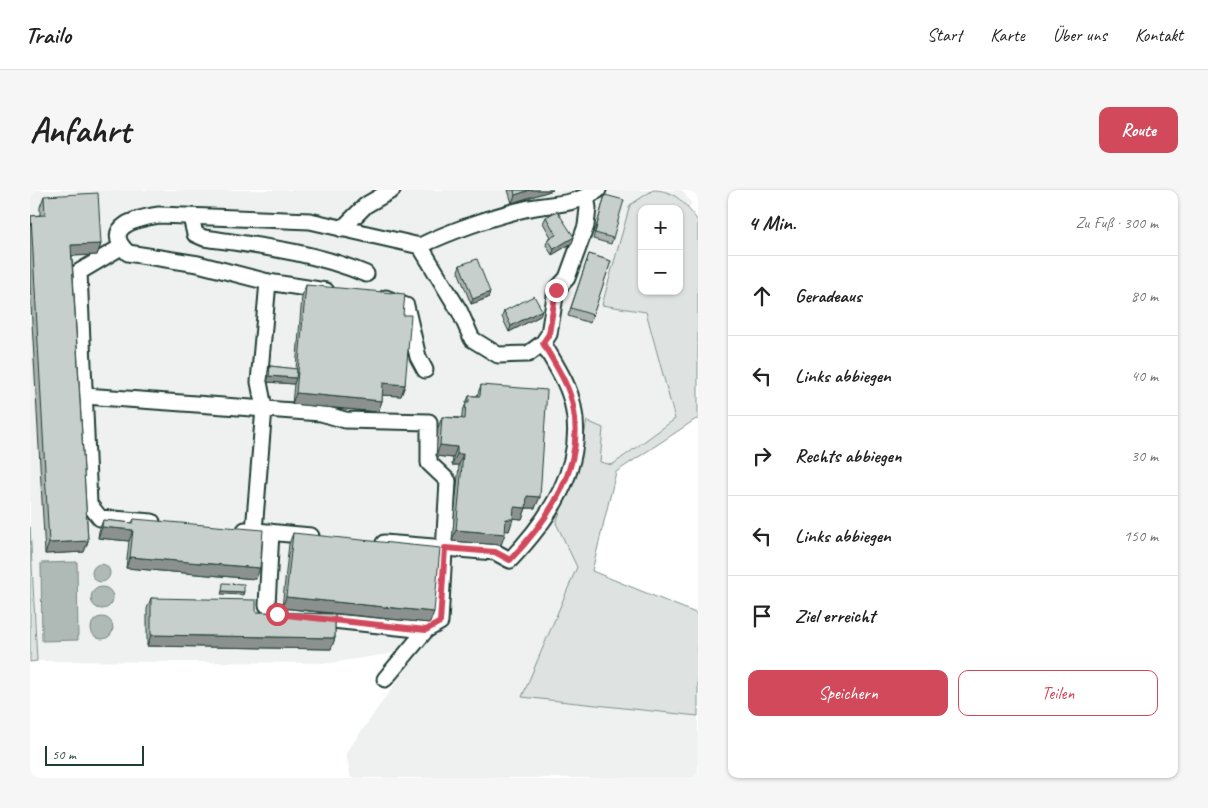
<!DOCTYPE html>
<html lang="de">
<meta charset="utf-8">
<style>
body{margin:0;font-family:Caveat,sans-serif;background:#f6f6f6;color:#222}
.controls{position:absolute;right:15px;top:15px;display:grid;overflow:hidden;border-radius:10px;box-shadow:0 1px 4px #0004}
.controls button{width:45px;height:45px;display:grid;place-items:center;padding:0;border:0;border-bottom:1px solid #e0e0e0;background:#fff;color:#222;font:25px sans-serif}
.scale{position:absolute;left:15px;bottom:12px;width:99px;box-sizing:border-box;padding-left:5px;border:2px solid #1f3d34;border-top:0;font-size:14px;line-height:18px;white-space:nowrap;color:#1f3d34;-webkit-text-stroke:4px #fff;paint-order:stroke}
.stop{position:absolute;width:15px;height:15px;margin:-11px;border:4px solid #d1495b;border-radius:50%;background:#fff}
.stop.end{background:#d1495b;border-color:#fff;box-shadow:0 1px 5px #0008}
.list{margin:0;padding:0;list-style:none}
h2{display:flex;justify-content:space-between;align-items:center;height:65px;margin:0;padding:0 20px;font-size:21px}
h2 small{font-size:16px;font-weight:400;color:#767676}
.list li{display:grid;grid-template-columns:32px 1fr auto;gap:15px;align-items:center;box-sizing:border-box;height:80px;padding:0 20px;border-top:1px solid #e0e0e0}
.list b{display:block;font-size:19px;white-space:nowrap}
.list em{font-size:16px;font-style:normal;color:#767676}
.actions{display:flex;gap:10px;padding:15px 20px}
.actions a{flex:1;padding:11px 0;border:1px solid #d1495b;border-radius:10px;text-align:center;font-size:18px;color:#d1495b}
.actions .main{background:#d1495b;color:#fff}
.icon{flex:none;width:28px;height:28px;fill:none;stroke:currentColor;stroke-width:2;stroke-linecap:round;stroke-linejoin:round}
.map{position:relative;flex:none;width:668px;height:588px;overflow:hidden;border-radius:10px}
header{display:flex;align-items:center;gap:30px;box-sizing:border-box;height:70px;padding:0 25px;background:#fff;border-bottom:1px solid #e0e0e0}
header strong{font-size:24px}
nav{display:flex;gap:28px;margin-inline-start:auto;font-size:18px}
.intro{display:flex;align-items:center;justify-content:space-between;box-sizing:border-box;height:120px;padding:0 30px}
h1{margin:0;font-size:35px}
.button{padding:12px 22px;border-radius:10px;background:#d1495b;color:#fff;font-size:18px;font-weight:700}
main{display:flex;gap:30px;padding:0 30px}
aside{flex:1;background:#fff;border-radius:10px;box-shadow:0 1px 4px #0004}
.map>svg:first-child{display:block}
.built{fill:#eef1f0}
.green{fill:#dee3e2;stroke:#7e908b;fill-rule:evenodd}
.water{fill:#afbab7;stroke:#758883}
.lines{fill:none;stroke-linecap:round;stroke-linejoin:round}
.minor-casing{stroke:#1f3d34;stroke-width:19}
.minor{stroke:#fff;stroke-width:15}
.wall{fill:#abb2af;stroke:#1f3d34}
.shaded-wall{fill:#8b918f;stroke:#1f3d34}
.building{fill:#c7cfcc;stroke:#1f3d34}
.route{stroke:#d1495b;stroke-width:6}
</style>
<header>
<strong>Trailo</strong>
<nav><a>Start</a><a>Karte</a><a>Über uns</a><a>Kontakt</a></nav>
</header>
<div class="intro"><h1>Anfahrt</h1><a class="button">Route</a></div>
<main>
<div class="map">
<svg width="668" height="588" viewBox="0 0 668 588">
<rect width="100%" height="100%" fill="#fff"/>
<filter id="ink" filterUnits="userSpaceOnUse"><feTurbulence type="fractalNoise" baseFrequency=".02" numOctaves="2"/><feDisplacementMap in="SourceGraphic" scale="10" xChannelSelector="R" yChannelSelector="G"/><feConvolveMatrix kernelMatrix="1 2 1 2 8 2 1 2 1" color-interpolation-filters="sRGB"/></filter>
<g filter="url(#ink)">
<g class="built">
<polygon points="0,0 627,0 600,16 572,115 615,122 645,229 582,275 549,269 526,333 547,377 492,507 668,526 668,588 321,588 316,563 387,463 370,462 301,473 7,471 0,337"/>
<polygon points="633,0 652,0 662,14 658,17 642,3"/>
</g>
<g class="green">
<path d="M623,0C646,0 656,15 668,31V230L666,229L586,282L562,381L668,424V526L492,507L547,377L526,333L549,269L557,231L573,238L570,272L582,275L645,229L616,122L572,115L600,15ZM612,19H649V101H612Z"/>
<polygon points="0,337 7,471 0,472"/>
</g>
<g class="water">
<polygon points="47,372 48,450 12,451 11,373"/>
<circle cx="71" cy="383" r="9"/>
<circle cx="72" cy="408" r="11"/>
<circle cx="72" cy="438" r="11"/>
</g>
<g class="lines">
<defs>
<g id="minor">
<path d="M161,27L165,44L174,48C229,56 285,62 336,84"/>
<polyline points="312,39 336,15 362,0"/>
<polyline points="390,56 430,122 442,149 468,165 498,164 513,153 519,144 526,100 537,88 556,36 558,18 556,7"/>
<polyline points="91,57 49,82 59,314 70,328 122,332"/>
<polyline points="238,92 296,101"/>
<polyline points="356,108 376,116 388,167 395,180"/>
<polyline points="55,206 291,223 315,230 399,232 399,273 418,291 410,432 396,440 247,424 237,415 241,342"/>
<polyline points="215,340 281,346"/>
<path d="M224,341L234,218L229,192L238,92L168,74L98,63C70,36 109,28 129,25L280,31L390,56C418,42 464,26 495,19C525,12 538,18 568,0"/>
<path d="M354,353L465,362L480,370C519,329 556,276 543,216C539,194 524,173 513,153"/>
<polyline points="355,489 396,440"/>
</g>
</defs>
<use href="#minor" class="minor-casing"/>
<use href="#minor" class="minor"/>
</g>
<g class="wall">
<polygon points="478,0 523,0 482,13"/>
<polygon points="575,5 583,48 581,54 563,49"/>
<polygon points="14,6 71,54 67,65 42,66 58,351 54,362 15,364 0,97 0,28 1,26 10,25 10,17"/>
<polygon points="516,27 544,47 542,53 522,65 516,55 518,49 521,47 513,33"/>
<polygon points="559,64 581,71 560,133 538,126"/>
<polygon points="430,75 460,102 458,108 441,114 428,81"/>
<polygon points="276,95 373,125 375,195 371,206 352,205 352,211 348,222 262,214 264,194 237,192 238,182 240,176 266,179 272,106"/>
<polygon points="474,121 510,126 479,142 472,127"/>
<polygon points="451,195 510,307 505,318 496,318 492,329 483,328 479,341 475,340 471,355 422,351 429,275 422,275 423,268 406,266 408,238 412,227 432,228 432,223 439,206 447,206"/>
<polygon points="104,329 226,389 96,378 99,351 68,348 69,341 73,330 102,333"/>
<polygon points="263,343 400,433 305,424 305,448 301,459 117,456 117,419 121,408 226,422 303,424 252,418 259,354"/>
</g>
<g class="shaded-wall">
<polygon points="500,0 523,0 482,13 485,5"/>
<polygon points="544,47 542,53 522,65 524,59"/>
<polygon points="71,54 67,65 37,66 41,55"/>
<polygon points="460,102 458,108 441,114 443,109"/>
<polygon points="512,120 510,126 479,142 481,136"/>
<polygon points="239,186 266,188 264,194 237,192"/>
<polygon points="353,193 375,195 371,206 349,205"/>
<polygon points="266,203 352,211 348,222 262,214"/>
<polygon points="410,255 427,257 423,268 406,266"/>
<polygon points="427,264 433,264 429,275 422,275"/>
<polygon points="497,306 510,307 505,318 493,318"/>
<polygon points="484,317 496,318 492,329 480,328"/>
<polygon points="476,329 483,329 479,341 472,340"/>
<polygon points="72,337 103,340 99,351 68,348"/>
<polygon points="426,340 475,344 471,355 422,351"/>
<polygon points="58,351 54,362 15,364 19,353"/>
<polygon points="100,367 230,378 226,389 96,378"/>
<polygon points="192,401 214,402 213,405 191,404"/>
<polygon points="256,407 404,422 400,433 252,418"/>
<polygon points="121,445 305,448 301,459 117,456"/>
</g>
<g class="building">
<polygon points="484,0 500,0 485,5"/>
<polygon points="68,3 71,54 41,55 58,351 19,353 1,26 15,25 14,6"/>
<polygon points="575,5 594,10 583,48 565,43"/>
<polygon points="527,21 544,47 524,59 518,49 526,45 516,27"/>
<polygon points="559,64 581,71 563,125 541,118"/>
<polygon points="447,69 460,102 443,109 430,75"/>
<polygon points="276,95 375,104 373,125 381,125 375,195 353,193 352,211 266,203"/>
<polygon points="504,106 512,120 481,136 474,121"/>
<polygon points="240,176 267,179 266,188 239,186"/>
<polygon points="451,195 517,200 510,307 497,306 496,318 484,317 483,329 476,329 475,344 426,340 433,264 427,264 427,257 410,255 412,227 435,229 436,212 439,212 439,206 450,206"/>
<polygon points="104,329 233,340 230,378 100,367 103,340 72,337 73,330 103,333"/>
<polygon points="263,343 410,358 404,422 256,407"/>
<polygon points="193,393 214,394 214,402 192,401"/>
<polygon points="121,408 226,410 226,422 305,424 305,448 121,445"/>
</g>
</g>
<g class="lines" filter="url(#ink)">
<path class="route" d="M247,424L396,440L410,432L415,358L465,362L480,370C519,329 556,276 543,216C539,194 524,173 513,153L519,144L526,100"/>
</g>
</svg>
<div class="controls">
<button>+</button>
<button>−</button>
</div>
<div class="scale">50 m</div>
<div class="stop" style="left:247px;top:424px"></div>
<div class="stop end" style="left:526px;top:100px"></div>
</div>
<aside>
<h2>4 Min.<small>Zu Fuß · 300 m</small></h2>
<ul class="list">
<li><svg class="icon" aria-label="ahead" viewBox="0 0 24 24"><path d="M12 20V5M6 11l6-6 6 6"/></svg><div><b>Geradeaus</b></div><em>80 m</em></li>
<li><svg class="icon" aria-label="left" viewBox="0 0 24 24"><path d="M17 20v-9H6M10 6l-5 5 5 5"/></svg><div><b>Links abbiegen</b></div><em>40 m</em></li>
<li><svg class="icon" aria-label="right" viewBox="0 0 24 24"><path d="M7 20v-9h11M14 6l5 5-5 5"/></svg><div><b>Rechts abbiegen</b></div><em>30 m</em></li>
<li><svg class="icon" aria-label="left" viewBox="0 0 24 24"><path d="M17 20v-9H6M10 6l-5 5 5 5"/></svg><div><b>Links abbiegen</b></div><em>150 m</em></li>
<li><svg class="icon" aria-label="arrive" viewBox="0 0 24 24"><path d="M6 21V4h12l-3 4 3 4H6"/></svg><div><b>Ziel erreicht</b></div></li>
</ul>
<div class="actions"><a class="main">Speichern</a><a>Teilen</a></div>
</aside>
</main>
